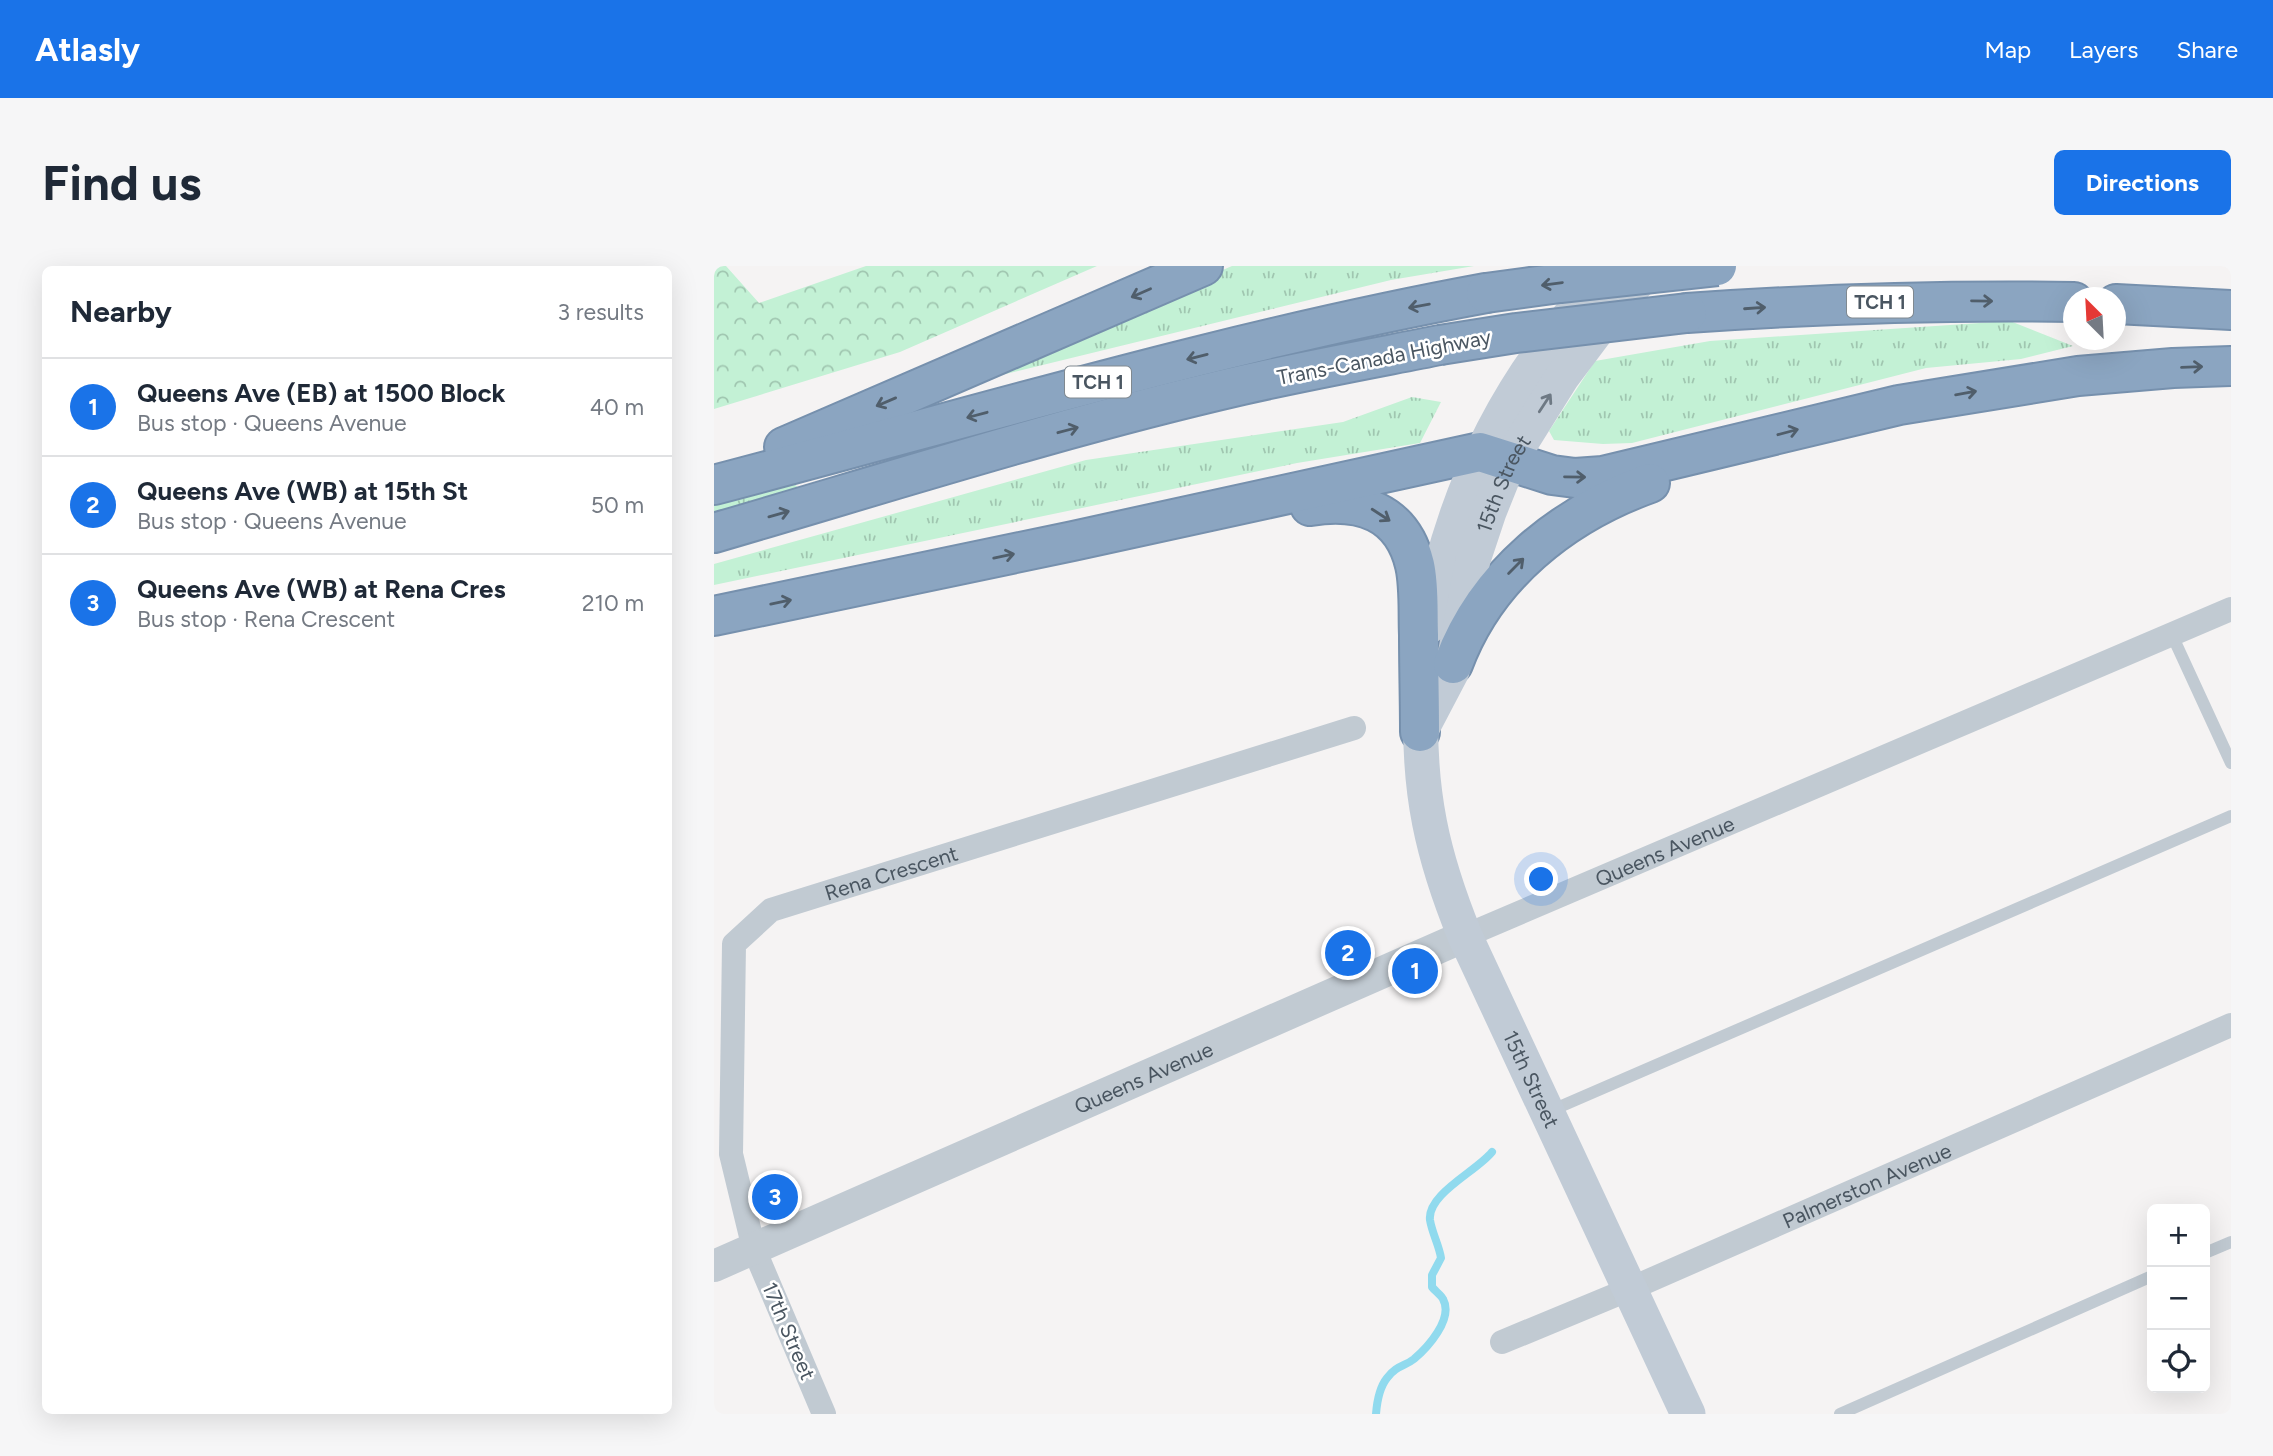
<!DOCTYPE html>
<meta charset="utf-8">
<style>
body{margin:0;font-family:Figtree,sans-serif;background:#f6f6f7;color:#1f2937}
.controls{position:absolute;right:21px;bottom:21px;display:grid;overflow:hidden;border-radius:10px;box-shadow:0 7px 28px #0002}
.controls button{width:63px;height:63px;display:grid;place-items:center;padding:0;border:0;border-bottom:2px solid #e0e1e3;background:#fff;color:#1f2937;font:35px sans-serif}
.compass{position:absolute;left:1349px;top:21px;width:63px;height:63px;border-radius:50%;background:#fff;box-shadow:0 7px 28px #0002;rotate:336deg}
.you{position:absolute;left:828px;top:614px;width:24px;height:24px;margin:-18px;border:5px solid #fff;border-radius:50%;background:#1a73e8;box-shadow:0 0 0 10px #1a73e833}
.badge{display:grid;place-items:center;width:46px;height:46px;border-radius:50%;background:#1a73e8;color:#fff;font-size:23px;font-weight:700}
.pin{position:absolute;translate:-50% -50%;border:4px solid #fff;box-shadow:0 2px 7px #0006}
.list{margin:0;padding:0;list-style:none}
h2{display:flex;justify-content:space-between;align-items:center;height:91px;margin:0;padding:0 28px;font-size:30px}
h2 small{font-size:23px;font-weight:400;color:#747a83}
.list li{display:grid;grid-template-columns:46px 1fr auto;gap:21px;align-items:center;box-sizing:border-box;height:98px;padding:0 28px;border-top:2px solid #e0e1e3}
.list b{display:block;font-size:26px;white-space:nowrap}
.list p{margin:0;font-size:23px;white-space:nowrap;color:#747a83}
.list em{font-size:23px;font-style:normal;color:#747a83}
.icon{flex:none;width:38px;height:38px;fill:none;stroke:currentColor;stroke-width:2;stroke-linecap:round;stroke-linejoin:round}
.map{position:relative;flex:none;width:1517px;height:1148px;overflow:hidden;border-radius:10px}
header{display:flex;align-items:center;gap:42px;box-sizing:border-box;height:98px;padding:0 35px;background:#1a73e8;color:#fff}
header strong{font-size:33px}
nav{display:flex;gap:38px;margin-inline-start:auto;font-size:24px}
.intro{display:flex;align-items:center;justify-content:space-between;box-sizing:border-box;height:168px;padding:0 42px}
h1{margin:0;font-size:49px}
.button{padding:18px 32px;border-radius:10px;background:#1a73e8;color:#fff;font-size:24px;font-weight:700}
main{display:flex;gap:42px;padding:0 42px}
aside{flex:1;background:#fff;border-radius:10px;box-shadow:0 7px 28px #0002}
.map>svg:first-child{display:block}
.grass{fill:url(#grass-tufts)}
.forest{fill:url(#forest-crowns)}
.lines{fill:none;stroke-linecap:round;stroke-linejoin:round}
.stream{stroke:#90daee;stroke-width:8}
.motorway-casing{stroke:#7690ad;stroke-width:42}
.service{stroke:#c1cad2;stroke-width:12}
.minor{stroke:#c1cad2;stroke-width:24}
.tertiary{stroke:#c1cad2;stroke-width:32}
.secondary{stroke:#c1cbd6;stroke-width:35}
.motorway{stroke:#8ba5c1;stroke-width:38}
.motorway-bridge-casing{stroke:#7690ad;stroke-width:42;stroke-linecap:butt}
.motorway-bridge{stroke:#8ba5c1;stroke-width:38}
.oneway{stroke:#505e6b}
.oneway2{stroke:#6e7984}
.labels{text-anchor:middle;dominant-baseline:central;stroke-width:5;stroke-linejoin:round;paint-order:stroke}
.shield{fill:#fff;stroke:#808990;stroke-width:2}
.shield-label{font-size:19px;font-weight:bold;fill:#4a5661}
.street-label{font-size:21px;fill:#4a5661;stroke:#fff}
</style>
<header>
<strong>Atlasly</strong>
<nav><a>Map</a><a>Layers</a><a>Share</a></nav>
</header>
<div class="intro"><h1>Find us</h1><a class="button">Directions</a></div>
<main>
<aside>
<h2>Nearby<small>3 results</small></h2>
<ul class="list">
<li><span class="badge">1</span><div><b>Queens Ave (EB) at 1500 Block</b><p>Bus stop · Queens Avenue</p></div><em>40 m</em></li>
<li><span class="badge">2</span><div><b>Queens Ave (WB) at 15th St</b><p>Bus stop · Queens Avenue</p></div><em>50 m</em></li>
<li><span class="badge">3</span><div><b>Queens Ave (WB) at Rena Cres</b><p>Bus stop · Rena Crescent</p></div><em>210 m</em></li>
</ul>
</aside>
<div class="map">
<svg width="1517" height="1148" viewBox="0 0 1517 1148">
<defs>
<pattern id="grass-tufts" width="24" height="20" patternUnits="userSpaceOnUse" patternTransform="scale(1.75)"><rect width="24" height="20" fill="#c3f1d5"/><path d="M3 7l-1-3M5 7V3M7 7l1-3M15 17l-1-3M17 17v-4M19 17l1-3" fill="none" stroke="#a0c6b0"/></pattern>
<pattern id="forest-crowns" width="20" height="18" patternUnits="userSpaceOnUse" patternTransform="scale(1.75)"><rect width="20" height="18" fill="#c3f1d5"/><path d="M2 6a3 3 0 1 1 6 0M12 15a3 3 0 1 1 6 0" fill="none" stroke="#a0c6b0"/></pattern>
</defs>
<rect width="100%" height="100%" fill="#f5f3f3"/>
<g class="grass">
<polygon points="518,0 760,0 677,14 267,114 298,95"/>
<polygon points="1296,55 1359,80 1307,93 1212,102 918,177 889,178 840,174 835,165 881,95 996,75"/>
<polygon points="698,131 727,136 706,177 583,197 0,319 0,298 372,194 629,156"/>
<polygon points="79,217 86,223 0,250 0,238"/>
</g>
<polygon class="forest" points="0,0 12,0 45,37 152,0 383,0 186,86 0,143"/>
<g class="lines">
<path class="stream" d="M662,1148C663,1135 665,1122 673,1112C683,1099 690,1101 700,1093C713,1082 740,1053 729,1033C727,1029 721,1025 718,1021V1009L727,992C725,979 718,967 716,954C713,928 763,905 778,886"/>
<defs>
<g id="motorway">
<polyline points="1402,38 1517,44"/>
<path d="M973,47C1102,38 1230,34 1360,36"/>
<polyline points="70,181 489,0"/>
<path d="M0,219C256,152 511,75 772,27"/>
<path d="M596,240C646,232 688,245 701,299C706,321 704,346 705,369C705,401 706,434 706,466"/>
<path d="M0,267C175,216 350,160 528,119C594,104 660,92 726,79"/>
<polyline points="0,350 359,275 766,186 838,209 861,212 889,210 1185,139 1364,110 1459,102 1517,100"/>
<path d="M739,398C772,309 849,248 936,217"/>
</g>
</defs>
<use href="#motorway" class="motorway-casing"/>
<g class="service">
<polyline points="1458,369 1517,497"/>
<polyline points="836,845 1517,550"/>
<polyline points="1491,987 1517,976"/>
<polyline points="1126,1148 1438,1010"/>
</g>
<g class="minor">
<path id="s1" d="M751,670L1517,343"/>
<path id="s2" d="M788,1076L916,1023L1517,759"/>
<path id="s3" d="M110,1148L40,983L17,888L20,678L57,644L640,462"/>
</g>
<path class="tertiary" id="s4" d="M0,1000L751,670"/>
<g class="secondary">
<path d="M714,361C735,243 780,138 859,46C873,30 889,15 903,0"/>
<path id="s5" d="M707,437C704,526 718,589 751,670L974,1148"/>
<path id="s6" d="M706,466L738,405L759,294L775,246L795,196L848,111L902,39L939,0"/>
</g>
<use href="#motorway" class="motorway"/>
<defs>
<g id="motorway-bridge">
<polyline points="772,27 846,17 1003,0"/>
<polyline points="726,79 802,67 973,47"/>
</g>
</defs>
<use href="#motorway-bridge" class="motorway-bridge-casing"/>
<use href="#motorway-bridge" class="motorway-bridge"/>
</g>
<defs><path id="oneway-shaft" d="M-6 0H5M1.5-3L5.5 0L1.5 3" fill="none" stroke-width="1.6" stroke-linecap="round" stroke-linejoin="round" transform="scale(1.75)"/></defs>
<g class="oneway">
<use href="#oneway-shaft" transform="translate(838 18) rotate(172)"/>
<use href="#oneway-shaft" transform="translate(427 27) rotate(156)"/>
<use href="#oneway-shaft" transform="translate(1268 35) rotate(1)"/>
<use href="#oneway-shaft" transform="translate(705 40) rotate(170)"/>
<use href="#oneway-shaft" transform="translate(1041 42) rotate(-4)"/>
<use href="#oneway-shaft" transform="translate(483 91) rotate(166)"/>
<use href="#oneway-shaft" transform="translate(1478 101) rotate(-2)"/>
<use href="#oneway-shaft" transform="translate(1252 127) rotate(-10)"/>
<use href="#oneway-shaft" transform="translate(172 136) rotate(157)"/>
<use href="#oneway-shaft" transform="translate(263 149) rotate(165)"/>
<use href="#oneway-shaft" transform="translate(354 164) rotate(-15)"/>
<use href="#oneway-shaft" transform="translate(1074 166) rotate(-15)"/>
<use href="#oneway-shaft" transform="translate(861 211) rotate(1)"/>
<use href="#oneway-shaft" transform="translate(65 248) rotate(-16)"/>
<use href="#oneway-shaft" transform="translate(667 249) rotate(33)"/>
<use href="#oneway-shaft" transform="translate(290 290) rotate(-12)"/>
<use href="#oneway-shaft" transform="translate(802 300) rotate(-45)"/>
<use href="#oneway-shaft" transform="translate(67 336) rotate(-12)"/>
</g>
<use class="oneway2" href="#oneway-shaft" transform="translate(831 137) rotate(-57)"/>
<g class="labels">
<g class="shield">
<rect x="1133" y="20.5" width="66" height="31" rx="5"/>
<rect x="351" y="100.5" width="66" height="31" rx="5"/>
</g>
<g class="shield-label">
<text x="1166" y="36">TCH 1</text>
<text x="384" y="116">TCH 1</text>
</g>
<g class="street-label">
<text transform="translate(670 91) rotate(-11)">Trans-Canada Highway</text>
<text stroke="none"><textPath href="#s6" startOffset="264">15th Street</textPath></text>
<text stroke="none"><textPath href="#s1" startOffset="217">Queens Avenue</textPath></text>
<text stroke="none"><textPath href="#s3" startOffset="663">Rena Crescent</textPath></text>
<text stroke="none"><textPath href="#s4" startOffset="469">Queens Avenue</textPath></text>
<text stroke="none"><textPath href="#s5" startOffset="397">15th Street</textPath></text>
<text stroke="none"><textPath href="#s2" startOffset="397">Palmerston Avenue</textPath></text>
<text transform="translate(75 1065) rotate(67)">17th Street</text>
</g>
</g>
</svg>
<div class="controls">
<button>+</button>
<button>−</button>
<button><svg class="icon" aria-label="locate" viewBox="0 0 24 24"><circle cx="12" cy="12" r="6"/><path d="M12 2v4M12 18v4M2 12h4M18 12h4"/></svg></button>
</div>
<svg class="compass" viewBox="-18 -18 36 36"><path d="M0-13l5 13h-10z" fill="#e53935"/><path d="M0 13l5-13h-10z" fill="#747a83"/></svg>
<div class="you"></div>
<div class="pin badge" style="left:701px;top:705px">1</div>
<div class="pin badge" style="left:634px;top:687px">2</div>
<div class="pin badge" style="left:61px;top:931px">3</div>
</div>
</main>
